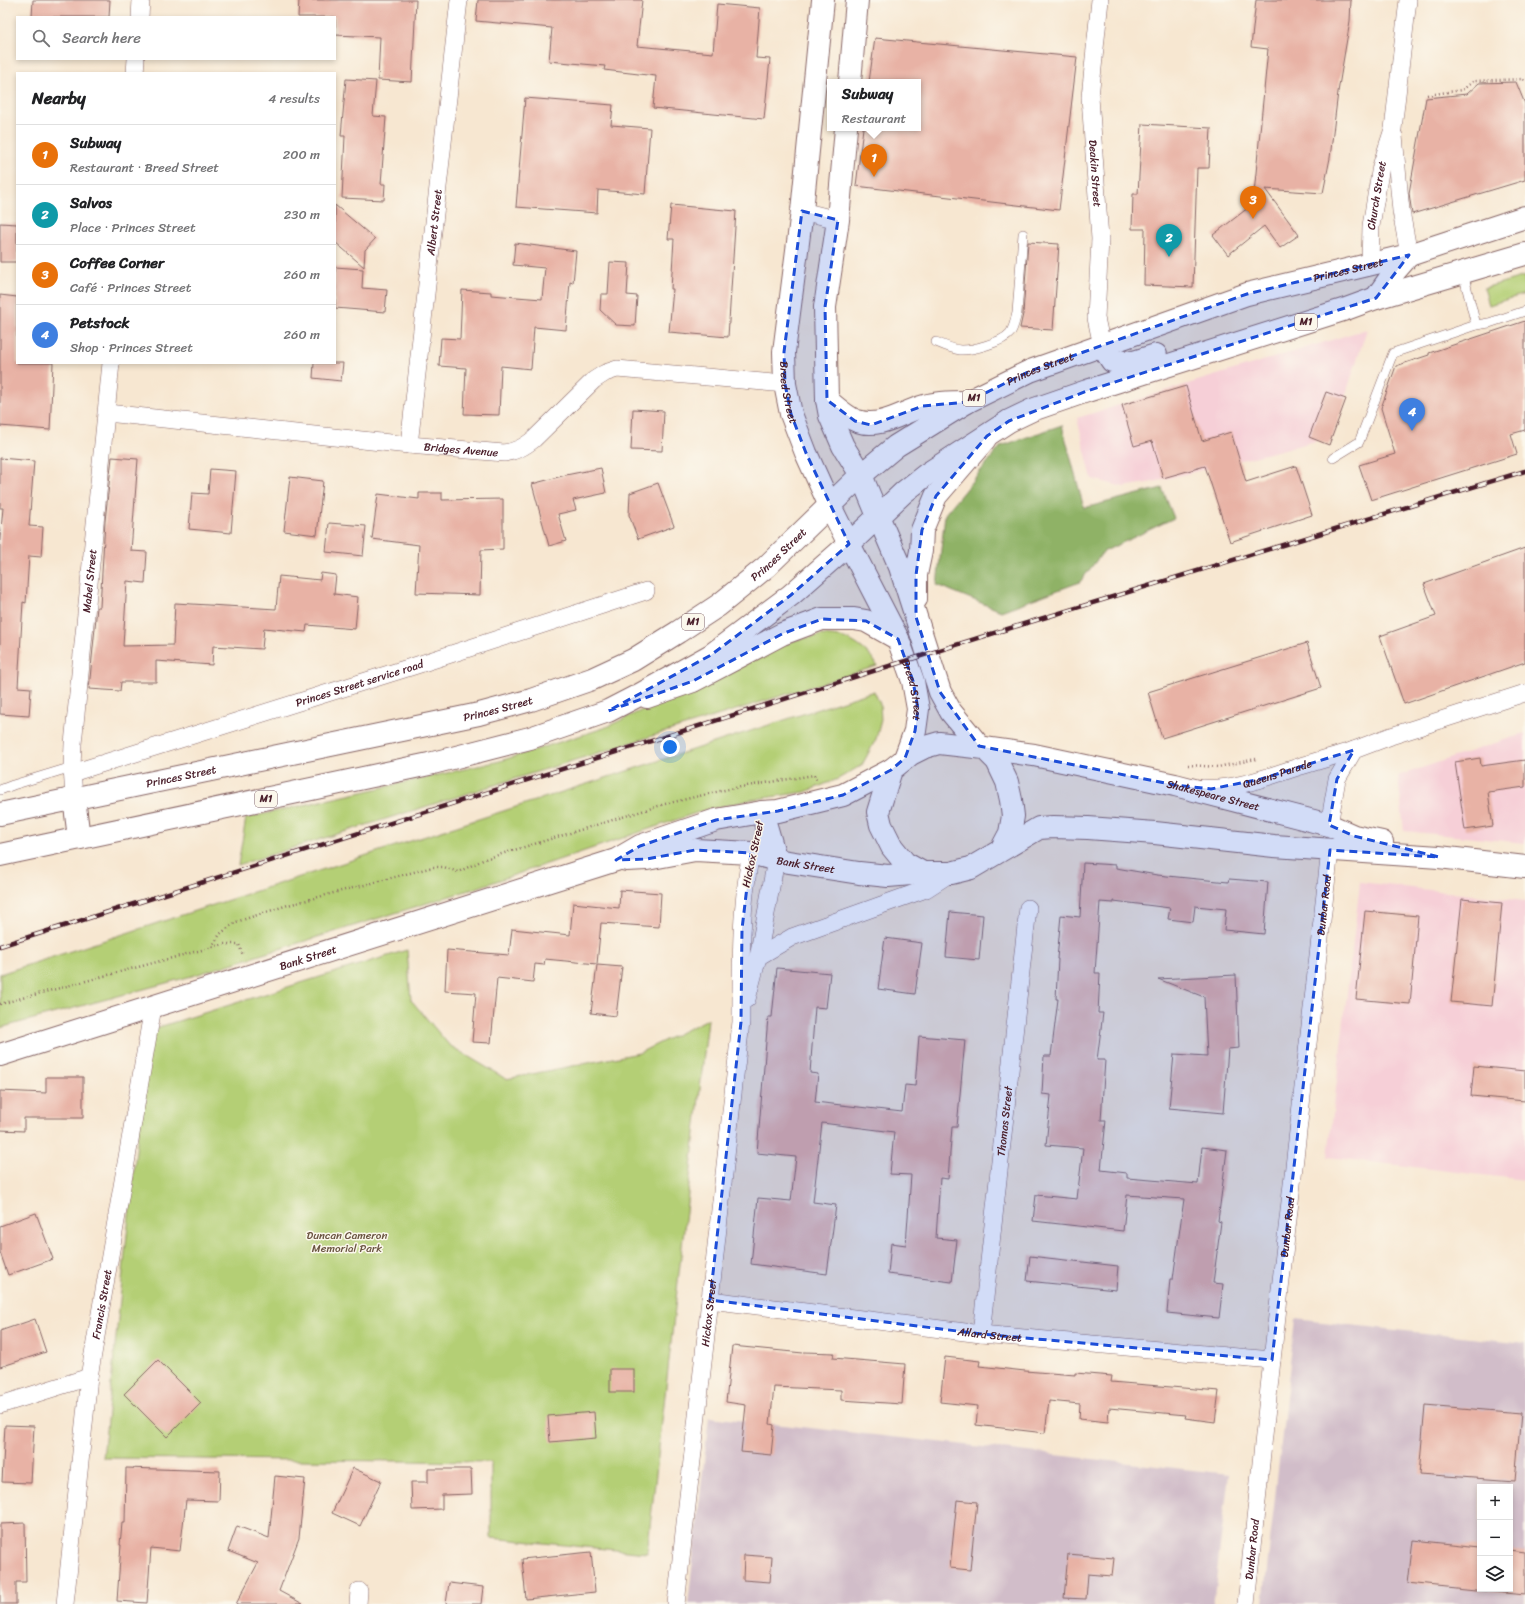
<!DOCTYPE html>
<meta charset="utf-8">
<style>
body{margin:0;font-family:Sriracha,sans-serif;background:#f6f6f6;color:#202124}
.controls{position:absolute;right:12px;bottom:12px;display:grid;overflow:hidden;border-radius:0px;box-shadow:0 2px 6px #0003}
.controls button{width:36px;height:36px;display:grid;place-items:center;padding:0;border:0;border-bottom:1px solid #e0e0e0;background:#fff;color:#202124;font:20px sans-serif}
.you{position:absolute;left:670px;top:747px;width:14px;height:14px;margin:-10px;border:3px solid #fff;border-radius:50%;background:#1a73e8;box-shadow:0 0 0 6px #1a73e833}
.badge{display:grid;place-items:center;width:26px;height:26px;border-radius:50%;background:#1a73e8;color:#fff;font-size:13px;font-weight:700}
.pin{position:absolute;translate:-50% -33px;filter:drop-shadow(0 1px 2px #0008)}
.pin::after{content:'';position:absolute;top:21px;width:14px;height:12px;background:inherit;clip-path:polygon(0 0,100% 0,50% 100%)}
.popup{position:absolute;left:827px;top:79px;width:94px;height:52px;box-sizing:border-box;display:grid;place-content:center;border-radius:0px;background:#fff;filter:drop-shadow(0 1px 3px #0005);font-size:13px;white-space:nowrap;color:#757577}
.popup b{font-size:15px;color:#202124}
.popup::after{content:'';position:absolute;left:50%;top:100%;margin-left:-8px;border:8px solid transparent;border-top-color:#fff}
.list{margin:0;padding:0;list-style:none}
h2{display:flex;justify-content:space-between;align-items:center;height:52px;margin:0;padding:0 16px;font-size:17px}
h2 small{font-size:13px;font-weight:400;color:#757577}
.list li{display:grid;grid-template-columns:26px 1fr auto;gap:12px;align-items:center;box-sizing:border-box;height:60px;padding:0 16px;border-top:1px solid #e0e0e0}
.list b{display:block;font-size:15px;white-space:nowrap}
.list p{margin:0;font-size:13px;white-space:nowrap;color:#757577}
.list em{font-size:13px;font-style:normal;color:#757577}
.icon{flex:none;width:22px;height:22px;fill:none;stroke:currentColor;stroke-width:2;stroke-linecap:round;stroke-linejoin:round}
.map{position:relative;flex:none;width:1525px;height:1604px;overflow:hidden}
.search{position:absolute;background:#fff;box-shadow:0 2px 6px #0003;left:16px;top:16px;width:320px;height:44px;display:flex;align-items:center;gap:10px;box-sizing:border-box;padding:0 14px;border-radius:0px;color:#757577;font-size:15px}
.panel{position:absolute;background:#fff;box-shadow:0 2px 6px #0003;left:16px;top:72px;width:320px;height:292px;border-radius:0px}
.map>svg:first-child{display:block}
.built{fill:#f6cfd7}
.industrial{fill:#d1bdc9;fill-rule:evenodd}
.green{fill:#b4cf75;stroke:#7f7750}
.forest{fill:#8fb266;stroke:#6c6848}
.building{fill:#e8b2a5}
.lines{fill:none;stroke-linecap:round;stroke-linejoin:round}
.service-casing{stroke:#876565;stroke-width:10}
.minor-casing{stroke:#876565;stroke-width:18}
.secondary-casing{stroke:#876565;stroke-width:24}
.trunk-casing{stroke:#876565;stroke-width:24}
.path{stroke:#876565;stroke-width:2.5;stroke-dasharray:1 3;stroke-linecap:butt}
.service{stroke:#fff;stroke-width:9}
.minor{stroke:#fff;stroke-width:17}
.secondary{stroke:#fff;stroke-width:22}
.trunk{stroke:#fff;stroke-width:22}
.rail-casing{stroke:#4a1f2b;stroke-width:4.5}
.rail{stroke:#fbf7ec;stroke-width:3;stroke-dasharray:9;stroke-linecap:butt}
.marked{fill:#1d4ed8;fill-opacity:0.2;stroke:#1d4ed8;stroke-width:3;stroke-dasharray:8 5;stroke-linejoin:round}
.labels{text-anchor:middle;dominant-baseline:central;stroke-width:3;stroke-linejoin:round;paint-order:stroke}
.shield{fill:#fbf7ec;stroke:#7f6065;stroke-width:1}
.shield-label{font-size:10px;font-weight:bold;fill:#4a1f2b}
.street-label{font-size:11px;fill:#4a1f2b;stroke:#fbf7ec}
.park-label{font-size:11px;fill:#6a5441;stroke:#fbf7ec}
</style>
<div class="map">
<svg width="1525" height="1604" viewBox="0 0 1525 1604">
<rect width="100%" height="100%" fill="#fbf7ec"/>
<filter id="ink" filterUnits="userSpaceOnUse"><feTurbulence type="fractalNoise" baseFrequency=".025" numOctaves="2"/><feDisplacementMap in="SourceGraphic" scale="8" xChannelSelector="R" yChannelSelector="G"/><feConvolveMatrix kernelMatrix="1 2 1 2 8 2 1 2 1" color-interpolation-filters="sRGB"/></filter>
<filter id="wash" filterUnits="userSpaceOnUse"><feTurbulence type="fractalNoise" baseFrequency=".012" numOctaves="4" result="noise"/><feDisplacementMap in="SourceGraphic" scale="16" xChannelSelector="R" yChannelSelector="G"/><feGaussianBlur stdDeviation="0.9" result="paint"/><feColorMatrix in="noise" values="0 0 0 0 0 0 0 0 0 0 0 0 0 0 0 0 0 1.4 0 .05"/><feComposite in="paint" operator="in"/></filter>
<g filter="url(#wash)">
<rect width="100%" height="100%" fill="#f7e7d1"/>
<g class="built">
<polygon points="1367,329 1332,437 1158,481 1124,487 1092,479 1077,418"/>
<polygon points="1525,733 1525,843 1404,831 1398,776"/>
<polygon points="1360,882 1525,901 1525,1180 1328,1157"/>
</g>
<g class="industrial">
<path d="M1295,1319L1525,1344V1604H1263ZM1480,1487H1510V1589H1480Z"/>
<polygon points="709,1417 1229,1474 1213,1604 688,1604"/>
</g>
<g class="green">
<polygon points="1525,276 1525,294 1489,305 1484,288"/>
<path d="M822,635C829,636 837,636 844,638C856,642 873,655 877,666L238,865L246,818L500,761L604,728L768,651L796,640Z"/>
<polygon points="874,691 880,704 881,720 876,739 862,765 838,779 805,792 750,800 705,810 476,888 192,976 0,1028 0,974"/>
<polygon points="407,950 411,1000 449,1045 506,1079 639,1053 708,1019 647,1553 491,1538 491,1462 103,1458 149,1030"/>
</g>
<polygon class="forest" points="1062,425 1084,508 1162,488 1174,518 1103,552 1080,582 1001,611 937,585 945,514 1001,446"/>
<g id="blocks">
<g class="building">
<polygon points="33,0 110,0 109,17 32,17"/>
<polygon points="299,0 416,0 412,82 378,80 380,37 335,35 335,17 298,17"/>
<polygon points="478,0 642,0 637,46 713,53 717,4 760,8 756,58 770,59 764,119 653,108 656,76 604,70 605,66 549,61 552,28 476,21"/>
<polygon points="1256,0 1351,0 1350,21 1338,92 1330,158 1323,193 1265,189 1299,235 1280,248 1264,226 1228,255 1213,235 1253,204 1268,49 1251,47"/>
<polygon points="875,38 1077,57 1059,210 856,186 863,128 918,128 918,82 869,82"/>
<polygon points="346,79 376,81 373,116 386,117 381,184 385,184 384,200 342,198 345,136 341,136"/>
<polygon points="1516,82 1525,104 1525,180 1412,214 1409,193 1426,98 1467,94 1479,83"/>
<polygon points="525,98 613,105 611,125 650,128 645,194 598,190 597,213 516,207"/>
<polygon points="1142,124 1211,128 1209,168 1197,168 1193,287 1144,285 1145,229 1132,229 1133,194 1138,194"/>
<polygon points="335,205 375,239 365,250 364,267 335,242"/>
<polygon points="671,205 736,211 728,337 669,332 673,289 671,289 674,239 668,239"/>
<polygon points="0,223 17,224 17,262 0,262"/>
<polygon points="1028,242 1059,244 1053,330 1020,328 1023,314"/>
<polygon points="515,243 576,251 573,283 570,282 566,330 534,327 531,369 501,366 499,415 464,414 466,368 439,366 441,338 460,339 462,290 491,292 491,295 542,299 545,268 513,265"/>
<polygon points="610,262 629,263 627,295 637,296 635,326 616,325 600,310 601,294 608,294"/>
<polygon points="335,267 363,269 362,288 387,290 385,312 335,308"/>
<polygon points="0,295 17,297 17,363 53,363 50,430 0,426"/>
<polygon points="1525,321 1525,430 1511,434 1517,454 1371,500 1359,465 1395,454 1381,408 1396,366 1429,355 1429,353"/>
<polygon points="314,363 343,363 341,381 313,378"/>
<polygon points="1186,386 1202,441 1231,432 1246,482 1296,466 1312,515 1230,542 1205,466 1163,478 1152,441 1134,446 1122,405"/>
<polygon points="1326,392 1346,399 1329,445 1309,437"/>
<polygon points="633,409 664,411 662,451 631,450"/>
<polygon points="112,457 138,459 131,551 147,552 145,583 127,581 123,646 173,645 175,603 276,609 279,576 320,580 321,573 336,575 334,594 358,597 355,629 307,625 306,632 264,628 262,649 213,646 212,665 156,661 156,682 121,682 120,691 89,689 97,607 100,607 105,521"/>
<polygon points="0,458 34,461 29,526 43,527 41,557 29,556 26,603 23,602 18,687 31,688 29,716 0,714 0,540 3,508 0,508"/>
<polygon points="601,468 606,493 573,500 576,510 558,514 566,541 549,546 532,484 566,475"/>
<polygon points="210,469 236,471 231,533 189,529 192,493 208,494"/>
<polygon points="290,477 323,481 317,535 284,531"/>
<polygon points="658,483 674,526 638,539 629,515 630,493"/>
<polygon points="419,493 442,493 442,500 503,499 503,549 481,550 480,595 416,593 419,545 372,539 378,494 419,499"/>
<polygon points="329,523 366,526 363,556 326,552"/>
<polygon points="1525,548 1525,662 1404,704 1380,636 1436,616 1424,584"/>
<polygon points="1307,643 1321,688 1162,738 1148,692"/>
<polygon points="1480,758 1481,766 1525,760 1525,787 1488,792 1493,826 1465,830 1455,762"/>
<polygon points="1083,863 1116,865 1116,868 1157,875 1228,882 1229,879 1268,882 1264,934 1224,930 1226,909 1195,906 1193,922 1168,919 1170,908 1114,901 1114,903 1100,902 1095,973 1100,973 1098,1013 1103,1013 1097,1060 1105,1060 1101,1120 1106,1120 1101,1170 1127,1173 1127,1178 1198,1184 1202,1147 1227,1150 1218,1221 1221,1222 1213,1283 1223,1284 1219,1318 1167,1313 1170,1279 1173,1279 1184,1199 1127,1195 1123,1231 1033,1221 1036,1195 1077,1199 1083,1148 1046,1145 1051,1095 1042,1094 1044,1056 1051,1056 1058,999 1056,999 1058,959 1057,959 1061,915 1080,917"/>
<polygon points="620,890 661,893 659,927 601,923 597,964 545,959 544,965 535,964 533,982 497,978 491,1043 472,1042 476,993 445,991 447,950 509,955 512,929 570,935 573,903 619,908"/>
<polygon points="1462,899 1502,903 1492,1006 1451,1002"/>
<polygon points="1365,911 1418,916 1410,1004 1356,999"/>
<polygon points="950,912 983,915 979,960 946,957"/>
<polygon points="885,938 922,943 915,994 878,989"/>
<polygon points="597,965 622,967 616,1016 591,1013"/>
<polygon points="777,968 830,973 826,1008 815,1007 810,1073 818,1074 815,1102 902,1112 905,1085 915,1086 919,1036 965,1040 957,1127 952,1127 948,1179 940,1178 936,1238 957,1240 952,1282 888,1274 891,1243 906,1245 911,1175 890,1174 894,1132 822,1123 813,1202 836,1205 827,1274 751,1264 758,1198 791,1201 796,1157 757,1153 768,1017 772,1017"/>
<polygon points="1236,975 1239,1048 1228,1049 1223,1113 1169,1108 1174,1054 1207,1056 1204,997 1158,979"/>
<polygon points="1474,1066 1525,1071 1525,1101 1471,1096"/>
<polygon points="46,1077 83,1077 83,1118 24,1118 24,1131 0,1130 0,1091 46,1093"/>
<polygon points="36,1213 53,1259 8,1275 0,1252 0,1226"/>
<polygon points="1030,1256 1118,1266 1116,1290 1027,1281"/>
<polygon points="35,1319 46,1352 0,1367 0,1331"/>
<polygon points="732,1346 803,1353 804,1352 834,1353 833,1358 905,1364 902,1404 841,1400 841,1390 774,1387 770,1424 774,1425 771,1455 741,1452 746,1405 726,1402"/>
<polygon points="945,1357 980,1361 979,1366 1025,1371 1075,1375 1075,1373 1112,1376 1111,1382 1219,1391 1215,1422 1185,1418 1186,1415 1109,1408 1108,1422 1079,1419 1080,1404 1049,1401 1045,1433 976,1425 978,1406 940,1402"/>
<polygon points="158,1360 201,1403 167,1437 124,1394"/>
<rect x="610" y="1369" width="24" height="23"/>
<polygon points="1425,1405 1521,1413 1515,1481 1419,1474"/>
<polygon points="594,1412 596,1438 550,1442 548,1416"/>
<polygon points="5,1425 34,1426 31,1483 2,1482"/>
<polygon points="126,1468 220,1471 219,1501 186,1500 180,1551 151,1548 147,1603 117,1601 121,1545 120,1545 122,1523 125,1523"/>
<polygon points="353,1468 381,1481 360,1526 332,1513"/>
<polygon points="428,1469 471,1469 472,1494 442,1495 442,1509 412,1510 411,1482 428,1482"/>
<polygon points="275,1476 305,1479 299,1538 279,1591 303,1604 236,1604 258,1563 228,1551 237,1526 269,1538"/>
<polygon points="957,1500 977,1502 970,1570 950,1568"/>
<polygon points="25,1523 26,1582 16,1582 16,1604 0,1604 0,1524"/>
<polygon points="1413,1540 1480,1547 1480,1589 1510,1589 1510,1550 1525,1552 1525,1595 1408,1583"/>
<polygon points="591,1552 595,1592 526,1599 522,1559"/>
<polygon points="1068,1554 1114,1558 1112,1576 1088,1574 1086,1599 1064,1598"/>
<polygon points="744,1555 772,1557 770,1582 743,1580"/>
<polygon points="449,1583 483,1587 481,1604 446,1604"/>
</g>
</g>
</g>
<g filter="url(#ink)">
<use href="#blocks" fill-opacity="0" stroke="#876565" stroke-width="1"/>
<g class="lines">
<defs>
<g id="service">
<polyline points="1463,273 1476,325"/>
<path d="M936,342C943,345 952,349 960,350C971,351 1003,342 1010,333C1014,328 1015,320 1017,313L1023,234"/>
<polyline points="1333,458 1359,442 1393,353 1476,325 1489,323 1525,311"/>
<polyline points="0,790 13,785 72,767"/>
</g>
<g id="minor">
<path id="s1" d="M1100,0L1090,97L1100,239L1096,318L1102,346"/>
<polyline points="140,17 141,0"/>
<polyline points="135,73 136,59"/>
<polyline points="1394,136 1401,211 1409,255"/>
<polyline points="802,211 838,220"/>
<path id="s2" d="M1370,264L1371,226L1381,166L1393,129L1408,0"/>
<path id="s3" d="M107,413L409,445L504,453C517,451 524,447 534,439L594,380L605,373L617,369L785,384"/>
<path id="s4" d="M409,445L459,0"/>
<path id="s5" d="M72,773L414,666L646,591"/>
<path id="s6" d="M1203,788C1233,791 1269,776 1298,767C1317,761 1335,756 1354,750"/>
<path id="s7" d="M74,798L72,767L73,744L111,363"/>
<polyline points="1329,825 1337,779 1354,750 1391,736 1525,693"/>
<polyline points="758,957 792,937 926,889 951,873"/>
<polyline points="747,999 758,957 776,860"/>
<path id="s8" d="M710,1300L981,1334L1272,1360"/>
<path id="s9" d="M981,1334L1028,908"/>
<polyline points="0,1405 89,1377"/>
<path id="s10" d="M65,1604L89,1377L153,1007"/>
<polyline points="358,1604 359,1591"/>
<path id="s11" d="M676,1604L741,1022C741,965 740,909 751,853"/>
<path id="s12" d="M1246,1604L1272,1360L1330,850"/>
</g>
<g id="secondary">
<path id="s13" d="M823,0L802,211L784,352L785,384L791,414L806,453L830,506"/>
<polyline points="850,82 857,0"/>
<polyline points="846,128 838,220 825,307 827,400 830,416 843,446 861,475"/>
<path d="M827,400C836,407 847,418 857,421C881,429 902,412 924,406C938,402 953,402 967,402"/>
<polyline points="878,516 900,567 940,692 951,712 979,746"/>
<path id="s14" d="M849,544L898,639L913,681L918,709L915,731L905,758"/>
<polyline points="916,599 916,575 921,551 922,530 936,496 985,439"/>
<polyline points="647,697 693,681 782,634 822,619 854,619 866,621 898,639"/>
<path id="s15" d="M984,748L1034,755L1175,785L1329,825L1354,836L1382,842"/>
<polyline points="762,812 776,860"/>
<polyline points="1001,850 1010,833 1013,816 1011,800 1007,782 997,761 984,748 939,743 925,747 911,754 891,770 878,812 881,825 892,847 905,863 923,873 951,873 971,868 1039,828 1053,827 1088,828 1155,833 1274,846 1439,857 1525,867"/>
<path id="s16" d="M626,860L647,859L695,850L751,853L776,860L859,873L888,876L923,873"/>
<path id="s17" d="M0,1055L616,860L640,846L716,820L762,812L778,811L843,795L891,770"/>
</g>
<g id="trunk">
<polyline points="1376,298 1395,271 1409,255"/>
<polyline points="1102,346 1112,361 1134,362 1156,355"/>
<polyline points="861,475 878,516"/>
<polyline points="830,506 849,544"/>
<polyline points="74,798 79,838"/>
<path id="s18" d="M0,814L479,714L531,700L592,679L633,660L678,632L719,605L766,567L861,475L896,446L967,402L1030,371L1247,294L1409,255L1525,217"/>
<polyline points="0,855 429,764 530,738 608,711 639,695 711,655 791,595 849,544 904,492 927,474 1009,421 1032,410 1087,391 1346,309 1376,298 1525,254"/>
</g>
</defs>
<use href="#service" class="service-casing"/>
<use href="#minor" class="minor-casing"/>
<use href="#secondary" class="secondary-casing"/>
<use href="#trunk" class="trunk-casing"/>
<g class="path">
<polyline points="1427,95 1462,90 1474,81 1523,79 1525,83"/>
<polyline points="1188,765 1218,767 1256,759"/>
<polyline points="212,947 220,934 236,922 288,905 433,867 444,867 458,872 485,859 665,804 729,789 814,775 817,780"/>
<polyline points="0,1004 224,944 239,944 243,956"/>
</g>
<use href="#service" class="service"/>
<use href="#minor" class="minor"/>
<use href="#secondary" class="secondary"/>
<use href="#trunk" class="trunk"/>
<defs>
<polyline id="rail" points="0,946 991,634 1525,471"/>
</defs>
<use href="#rail" class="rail-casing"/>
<use href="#rail" class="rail"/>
</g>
</g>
<path class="marked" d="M802,211L838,220L825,307L827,400L855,421L871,425L923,406L967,402L1030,371L1247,294L1409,255L1376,298L1087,391L1009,421L987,436L936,496L922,530L916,575V617L940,692L979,746L1175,785L1211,789L1261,779L1354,750L1337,779L1329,825L1354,836L1439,857L1330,850L1272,1360L981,1334L710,1300L741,1022L742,929L751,853L695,850L647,859L616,860L640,846L716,820L778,811L843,795L891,770L905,758L915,731L918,709L913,681L898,639L866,621L822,619L782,634L693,681L608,711L711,655L791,595L849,544L806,453L791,414L785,384L784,352Z"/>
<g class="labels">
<g class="shield">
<rect x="1295" y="314" width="22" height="16" rx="3"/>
<rect x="963" y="390" width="22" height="16" rx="3"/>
<rect x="682" y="614" width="22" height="16" rx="3"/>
<rect x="255" y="791" width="22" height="16" rx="3"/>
</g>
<g class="shield-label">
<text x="1306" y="322">M1</text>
<text x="974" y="398">M1</text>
<text x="693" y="622">M1</text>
<text x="266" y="799">M1</text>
</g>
<g class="street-label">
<text stroke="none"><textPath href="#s1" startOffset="174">Deakin Street</textPath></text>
<text stroke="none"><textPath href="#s2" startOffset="69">Church Street</textPath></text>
<text stroke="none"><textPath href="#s4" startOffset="224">Albert Street</textPath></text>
<text stroke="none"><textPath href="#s18" startOffset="1481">Princes Street</textPath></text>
<text stroke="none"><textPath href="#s18" startOffset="1157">Princes Street</textPath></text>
<text stroke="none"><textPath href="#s13" startOffset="395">Breed Street</textPath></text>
<text stroke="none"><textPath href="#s3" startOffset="356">Bridges Avenue</textPath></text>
<text stroke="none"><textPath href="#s18" startOffset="833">Princes Street</textPath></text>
<text stroke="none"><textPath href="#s7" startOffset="218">Mabel Street</textPath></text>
<text stroke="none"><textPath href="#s5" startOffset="301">Princes Street service road</textPath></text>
<text stroke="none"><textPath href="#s14" startOffset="160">Breed Street</textPath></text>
<text stroke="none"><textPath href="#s18" startOffset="509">Princes Street</textPath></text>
<text stroke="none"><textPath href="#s6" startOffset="76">Queens Parade</textPath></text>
<text stroke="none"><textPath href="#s18" startOffset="185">Princes Street</textPath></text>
<text stroke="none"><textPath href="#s15" startOffset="234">Shakespeare Street</textPath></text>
<text transform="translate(753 854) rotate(-78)">Hickox Street</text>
<text stroke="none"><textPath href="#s16" startOffset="182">Bank Street</textPath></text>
<text stroke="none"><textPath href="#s12" startOffset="703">Dunbar Road</textPath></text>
<text stroke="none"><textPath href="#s17" startOffset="323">Bank Street</textPath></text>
<text stroke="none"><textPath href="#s9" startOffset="214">Thomas Street</textPath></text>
<text stroke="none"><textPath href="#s12" startOffset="379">Dunbar Road</textPath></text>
<text stroke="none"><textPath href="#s10" startOffset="302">Francis Street</textPath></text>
<text stroke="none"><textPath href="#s11" startOffset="293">Hickox Street</textPath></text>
<text stroke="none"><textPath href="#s8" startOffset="282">Allard Street</textPath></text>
<text stroke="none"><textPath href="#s12" startOffset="55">Dunbar Road</textPath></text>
</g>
<g class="park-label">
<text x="347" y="1235">Duncan Cameron<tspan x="347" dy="13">Memorial Park</tspan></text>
</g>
</g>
</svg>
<div class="controls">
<button>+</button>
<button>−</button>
<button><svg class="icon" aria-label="layers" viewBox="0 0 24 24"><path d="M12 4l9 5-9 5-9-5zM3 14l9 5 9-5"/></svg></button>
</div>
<div class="you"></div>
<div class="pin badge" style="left:874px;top:177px;background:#e8710a">1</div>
<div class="popup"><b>Subway</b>Restaurant</div>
<div class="pin badge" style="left:1169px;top:257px;background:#0f9aa8">2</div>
<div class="pin badge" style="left:1253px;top:219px;background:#e8710a">3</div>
<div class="pin badge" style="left:1412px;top:431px;background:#3f7fe0">4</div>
<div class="search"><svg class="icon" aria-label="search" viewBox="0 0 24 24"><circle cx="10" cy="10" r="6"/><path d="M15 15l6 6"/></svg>Search here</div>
<section class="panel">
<h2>Nearby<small>4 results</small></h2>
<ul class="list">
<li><span class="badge" style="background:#e8710a">1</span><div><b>Subway</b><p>Restaurant · Breed Street</p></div><em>200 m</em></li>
<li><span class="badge" style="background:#0f9aa8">2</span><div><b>Salvos</b><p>Place · Princes Street</p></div><em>230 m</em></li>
<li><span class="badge" style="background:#e8710a">3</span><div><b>Coffee Corner</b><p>Café · Princes Street</p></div><em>260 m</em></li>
<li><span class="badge" style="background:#3f7fe0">4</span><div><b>Petstock</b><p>Shop · Princes Street</p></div><em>260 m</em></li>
</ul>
</section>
</div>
